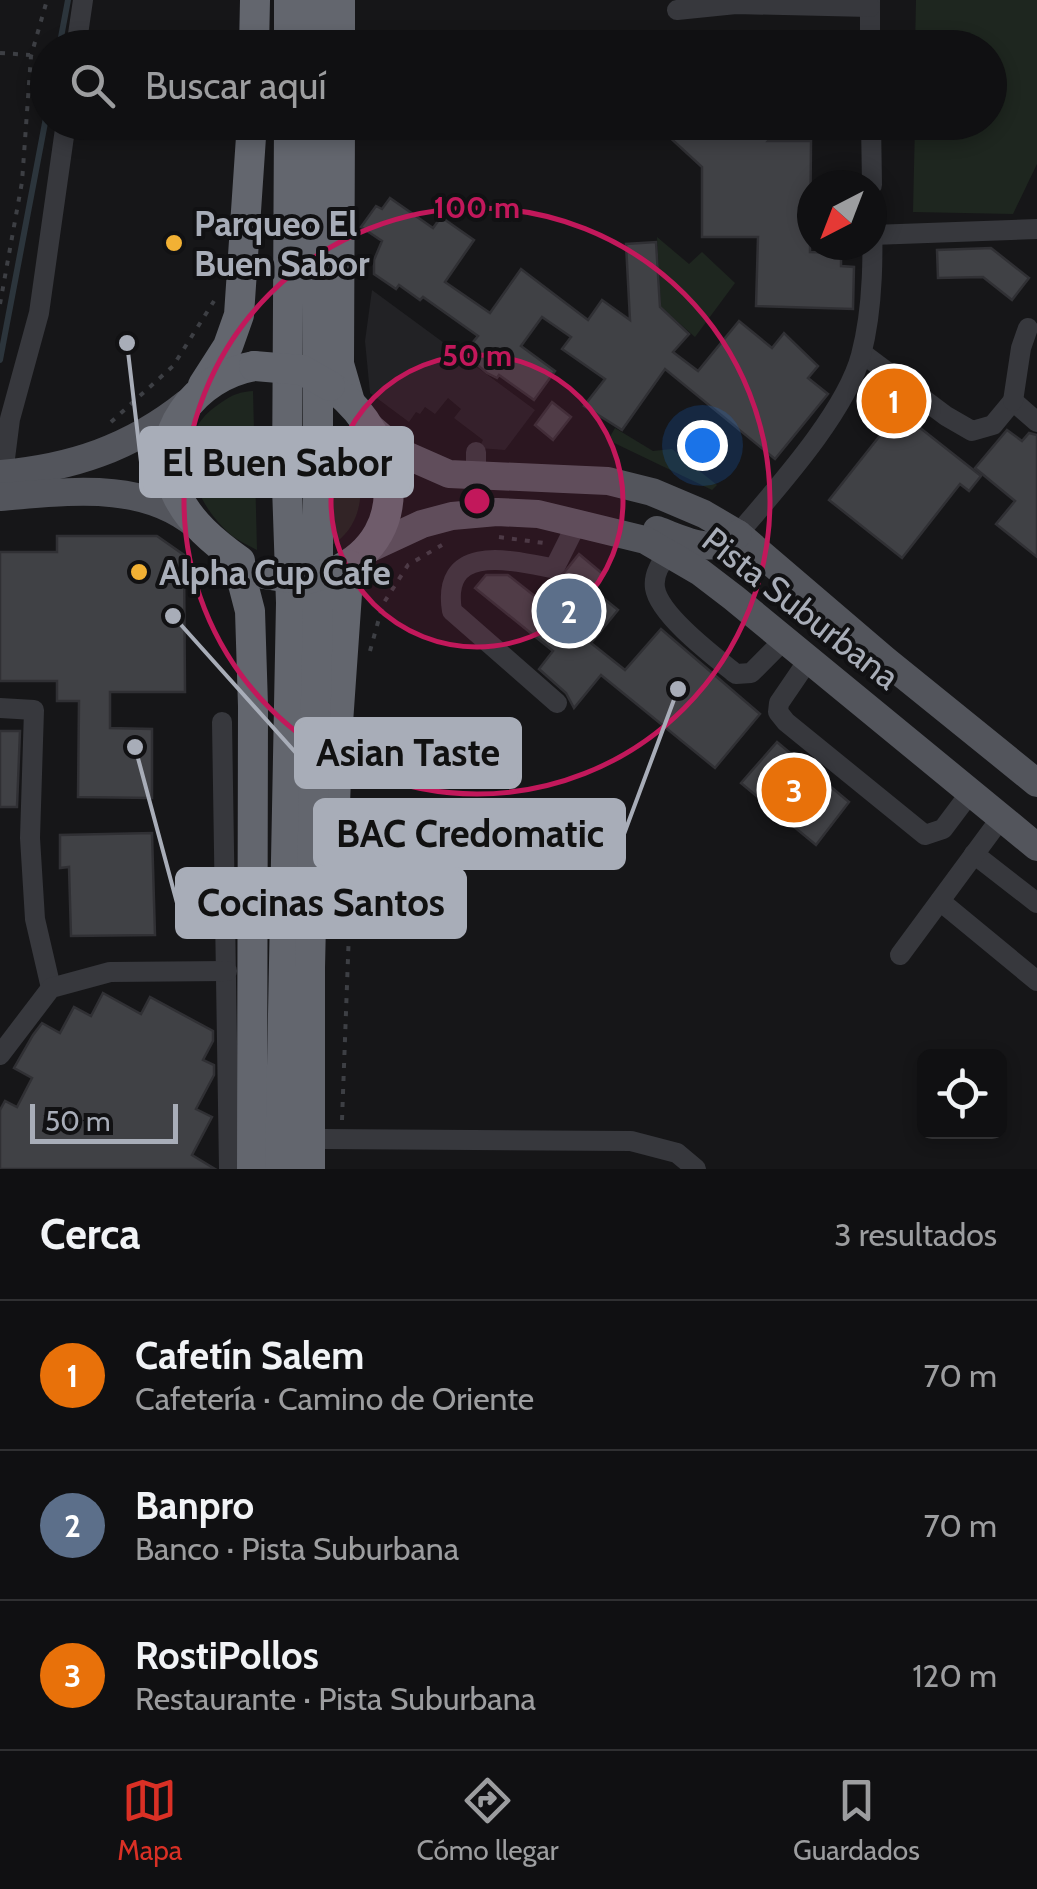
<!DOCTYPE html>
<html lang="es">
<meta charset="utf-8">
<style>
body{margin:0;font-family:Cabin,sans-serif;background:#1e1e20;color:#f1f3f6}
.controls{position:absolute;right:30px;bottom:30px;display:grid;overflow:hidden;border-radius:15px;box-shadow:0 5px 15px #0003}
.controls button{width:90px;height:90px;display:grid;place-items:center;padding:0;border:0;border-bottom:2px solid #303032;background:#101012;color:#f1f3f6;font:50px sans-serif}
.compass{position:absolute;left:797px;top:170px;width:90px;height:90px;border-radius:50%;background:#101012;box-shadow:0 5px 15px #0003;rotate:222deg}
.scale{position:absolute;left:30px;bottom:25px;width:148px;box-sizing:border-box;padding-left:10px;border:5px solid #a8adb8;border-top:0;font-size:28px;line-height:35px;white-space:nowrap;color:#a8adb8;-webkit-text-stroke:8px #111113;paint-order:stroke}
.you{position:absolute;left:702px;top:445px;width:35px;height:35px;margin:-25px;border:8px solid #fff;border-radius:50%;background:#1a73e8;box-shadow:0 0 0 15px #1a73e833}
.badge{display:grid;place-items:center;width:65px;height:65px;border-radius:50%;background:#d93025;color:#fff;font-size:32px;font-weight:700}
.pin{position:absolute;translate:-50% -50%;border:5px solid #fff;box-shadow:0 2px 10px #0006}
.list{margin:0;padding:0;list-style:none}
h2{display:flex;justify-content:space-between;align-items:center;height:130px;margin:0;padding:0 40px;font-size:42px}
h2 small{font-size:32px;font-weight:400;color:#9c9d9f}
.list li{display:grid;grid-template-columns:65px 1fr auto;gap:30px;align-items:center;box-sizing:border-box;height:150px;padding:0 40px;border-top:2px solid #303032}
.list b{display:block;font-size:38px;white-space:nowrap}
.list p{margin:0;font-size:32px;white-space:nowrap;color:#9c9d9f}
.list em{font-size:32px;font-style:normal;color:#9c9d9f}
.icon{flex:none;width:55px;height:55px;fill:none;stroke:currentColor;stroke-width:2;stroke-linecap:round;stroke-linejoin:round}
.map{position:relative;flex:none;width:1037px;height:1169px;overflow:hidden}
.search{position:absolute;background:#101012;box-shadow:0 5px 15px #0003;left:30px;right:30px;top:30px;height:110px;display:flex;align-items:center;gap:25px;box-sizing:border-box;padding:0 35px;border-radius:55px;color:#9c9d9f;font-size:38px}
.sheet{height:580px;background:#101012}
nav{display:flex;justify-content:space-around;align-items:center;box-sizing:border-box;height:140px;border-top:2px solid #303032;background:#101012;font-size:28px;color:#9c9d9f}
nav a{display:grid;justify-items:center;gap:5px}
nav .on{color:#d93025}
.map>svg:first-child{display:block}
.built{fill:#222225}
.green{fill:#1e261f}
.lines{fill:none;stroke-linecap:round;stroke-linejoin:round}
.stream{stroke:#2c353c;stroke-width:6}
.building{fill:#404145;stroke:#303034;stroke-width:2.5}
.path{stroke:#3d3f44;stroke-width:4;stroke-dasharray:5 8;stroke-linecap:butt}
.minor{stroke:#37383d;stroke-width:20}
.major{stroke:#53555c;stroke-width:28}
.highway{stroke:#63666e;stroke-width:30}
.path-bridge{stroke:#3d3f44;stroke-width:4;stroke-dasharray:5 8;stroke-linecap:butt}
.highway-bridge{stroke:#63666e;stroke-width:30}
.ring{fill:none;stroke:#c2185b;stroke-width:5}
.poi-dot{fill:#f2b134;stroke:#111113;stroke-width:4}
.labels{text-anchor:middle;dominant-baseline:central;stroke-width:8;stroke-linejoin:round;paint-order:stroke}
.poi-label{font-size:35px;font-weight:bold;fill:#a8adb8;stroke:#111113;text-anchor:start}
.street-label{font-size:35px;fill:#a8adb8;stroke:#111113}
.centre{fill:#c2185b;stroke:#111113;stroke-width:5}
.ring-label{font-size:30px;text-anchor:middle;font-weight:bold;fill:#c2185b;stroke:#111113;stroke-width:8;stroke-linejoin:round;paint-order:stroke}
.leader{fill:none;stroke:#a8adb8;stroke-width:4}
.callout-dot{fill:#a8adb8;stroke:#111113;stroke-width:4}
.callout{fill:#a8adb8;stroke:#a8adb8;stroke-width:4}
.callout-label{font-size:38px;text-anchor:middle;font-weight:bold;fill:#111}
</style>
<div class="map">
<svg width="1037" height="1169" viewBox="0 0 1037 1169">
<rect width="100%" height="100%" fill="#161618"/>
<polygon class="built" points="372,290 535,410 505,450 479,448 483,440 454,418 461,409 448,398 435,414 425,407 420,414 416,412 409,422 370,393 365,341"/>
<g class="green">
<polygon points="916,0 1037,0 1037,164 1013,214 913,212 915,123 990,122 990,48 915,47"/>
<polygon points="657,237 689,264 702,252 735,283 695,337 661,307"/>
<path d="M253,391L257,550C248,545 238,541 230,534C196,505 170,444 211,410C226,399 234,392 253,391Z"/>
<path d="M319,417C327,424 337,431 343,439C371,479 367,534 318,552Z"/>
<polygon points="615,428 653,451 672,449 717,485 712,490 608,440"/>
</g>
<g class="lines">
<g class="stream">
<polyline points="59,48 68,0"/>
<polyline points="0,360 48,107"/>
</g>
</g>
<g class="building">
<polygon points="653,122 784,122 768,141 811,141 810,252 841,253 841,266 854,267 853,309 756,306 758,237 702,237 702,167"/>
<polygon points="390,198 433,228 441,217 474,240 445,282 490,313 521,269 588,320 602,300 630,320 626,244 656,242 660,307 689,334 673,352 698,371 739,321 772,348 784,333 818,366 808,378 828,394 775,459 665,369 622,430 584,406 605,379 562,349 571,337 542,317 521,346 555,371 534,400 499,375 497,378 487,373 475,363 479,357 468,348 478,336 423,297 420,300 399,285 396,289 374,274 374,260 382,241 361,227 376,206 382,209"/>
<polygon points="991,248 1029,278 1012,300 983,277 938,278 937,250"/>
<polygon points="881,397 981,476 969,491 960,484 902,558 829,500 886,428 868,414"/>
<polygon points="552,402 571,417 553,440 535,425"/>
<polygon points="1007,430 1022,441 1029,433 1037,435 1037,557 996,524 1015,501 975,468"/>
<polygon points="57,536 157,536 184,555 185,692 110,692 110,728 152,729 152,798 78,797 79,701 57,701 57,681 0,681 0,552 57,552"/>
<polygon points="579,554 604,575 592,589 618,610 591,643 625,670 661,629 760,714 715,768 601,675 574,708 566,693 539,669 553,651 475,588 486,575 508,575 541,601"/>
<polygon points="0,731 20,731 17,807 0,807"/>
<polygon points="777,742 849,802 816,845 741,783"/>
<polygon points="152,833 155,935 71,936 69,867 60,868 60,835"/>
<polygon points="103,993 141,1014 150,997 213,1031 213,1041 203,1060 214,1065 214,1075 196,1109 212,1117 192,1155 215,1169 0,1169 0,1110 5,1101 17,1107 32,1078 14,1068 33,1035 42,1023 60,1033 74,1007 91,1016"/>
</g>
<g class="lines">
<g class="path">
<polyline points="0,53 30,55"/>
<polyline points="0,304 22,182 31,56 47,0"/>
<polyline points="111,422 173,366 214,301"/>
<polyline points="499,537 544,543"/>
<polyline points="370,651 383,604 408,565 442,545"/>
<polyline points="342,1120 350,904"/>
</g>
<g class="minor">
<polyline points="870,0 870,48"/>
<polyline points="677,10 736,4 870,7"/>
<polyline points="76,48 83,0"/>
<polyline points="871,122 872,185"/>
<polyline points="872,235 1037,229"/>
<polyline points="862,353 946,416 972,431 993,425 1013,401 1037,422"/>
<polyline points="1013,401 1021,348 1028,328"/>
<polyline points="3,474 10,419 39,313 66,122"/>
<polyline points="476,476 476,452"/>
<path d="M738,534C777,488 846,412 861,355C874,306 873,251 872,200"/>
<path d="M669,552C661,563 653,574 655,588C659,615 715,657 736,674L751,673L785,639"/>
<polyline points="809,659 779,703 778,712 786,722 925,835 943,829 970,793"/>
<path d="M557,703L452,611C441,543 510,560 551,568L556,565L577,523"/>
<polyline points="0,708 34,710 30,838 35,919 51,988"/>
<polyline points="222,722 229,1169"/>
<polyline points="974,854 1037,903"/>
<polyline points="940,901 1037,981"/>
<polyline points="900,955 1001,818"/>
<polyline points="0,1055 51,988 110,972 227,971"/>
<polyline points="323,1139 631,1141 677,1153 696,1169"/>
</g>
<g class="major">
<polyline points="371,428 399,452 449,474 608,481 652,492 704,514 738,534 885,660 1037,783"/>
<path d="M0,474C71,468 131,448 187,403"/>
<path d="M0,497C67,492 142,480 197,526"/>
<path d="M657,530C685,540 713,557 738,534"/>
<polyline points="366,550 422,524 452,516 497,512 538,514 645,540 700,572 734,598 1037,847"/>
</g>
<g class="highway">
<polyline points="317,0 317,48"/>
<polyline points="340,0 340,48"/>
<polyline points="254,48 255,0"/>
<polyline points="289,48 289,0"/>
<polyline points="340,122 339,364 350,402"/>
<polyline points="203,385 228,346 239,315 252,122"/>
<polyline points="223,549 243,584 250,611 253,706 252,1169"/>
<path d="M240,561C215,543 189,522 176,493C148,434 197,376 254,366"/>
<path d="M336,571C416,533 396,438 336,390"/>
<polyline points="332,886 338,723 349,565"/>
<polyline points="280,1169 291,603 287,486 289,122"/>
<polyline points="310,1169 310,968 318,608 318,122"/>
</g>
<polyline class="path-bridge" points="262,227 318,228"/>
<g class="highway-bridge">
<polyline points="254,366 302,370 330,386"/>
<polyline points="264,574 304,580 336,571"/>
</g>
</g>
<circle cx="477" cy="501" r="146" fill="#c2185b" fill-opacity=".12"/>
<g class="ring">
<circle cx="477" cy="501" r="146"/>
<circle cx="477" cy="501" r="293"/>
</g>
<g class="poi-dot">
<circle cx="174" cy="243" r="10"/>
<circle cx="139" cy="572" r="10"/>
</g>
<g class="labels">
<g class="poi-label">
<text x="194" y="223">Parqueo El<tspan x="194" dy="40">Buen Sabor</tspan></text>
<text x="159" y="572">Alpha Cup Cafe</text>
</g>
<g class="street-label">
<text transform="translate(801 608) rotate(38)">Pista Suburbana</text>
</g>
</g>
<circle cx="477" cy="501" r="15" class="centre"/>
<g class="ring-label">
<text x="477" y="218">100 m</text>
<text x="477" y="366">50 m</text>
</g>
<path class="leader" d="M127 343L141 462M173 616L296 753M678 689L624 834M135 747L177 903"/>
<g class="callout-dot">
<circle cx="127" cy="343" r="10"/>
<circle cx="173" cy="616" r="10"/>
<circle cx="678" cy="689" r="10"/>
<circle cx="135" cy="747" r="10"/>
</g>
<g class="callout">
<rect x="141" y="428" width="271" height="68" rx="10"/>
<rect x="296" y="719" width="224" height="68" rx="10"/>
<rect x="315" y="800" width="309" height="68" rx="10"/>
<rect x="177" y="869" width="288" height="68" rx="10"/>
</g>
<g class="callout-label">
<text x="277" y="476">El Buen Sabor</text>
<text x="408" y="766">Asian Taste</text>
<text x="470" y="847">BAC Credomatic</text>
<text x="321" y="916">Cocinas Santos</text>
</g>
</svg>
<div class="controls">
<button><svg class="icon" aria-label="locate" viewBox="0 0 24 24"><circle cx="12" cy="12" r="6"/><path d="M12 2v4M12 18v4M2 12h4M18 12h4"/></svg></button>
</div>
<svg class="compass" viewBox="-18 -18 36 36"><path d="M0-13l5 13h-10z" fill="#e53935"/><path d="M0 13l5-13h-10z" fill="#9c9d9f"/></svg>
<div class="scale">50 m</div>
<div class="you"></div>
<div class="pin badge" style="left:894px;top:401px;background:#e8710a">1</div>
<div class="pin badge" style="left:569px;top:611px;background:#5c6f8a">2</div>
<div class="pin badge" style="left:794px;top:790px;background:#e8710a">3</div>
<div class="search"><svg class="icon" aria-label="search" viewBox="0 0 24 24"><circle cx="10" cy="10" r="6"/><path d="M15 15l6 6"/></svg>Buscar aquí</div>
</div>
<section class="sheet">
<h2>Cerca<small>3 resultados</small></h2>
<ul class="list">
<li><span class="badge" style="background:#e8710a">1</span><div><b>Cafetín Salem</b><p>Cafetería · Camino de Oriente</p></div><em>70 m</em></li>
<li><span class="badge" style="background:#5c6f8a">2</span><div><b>Banpro</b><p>Banco · Pista Suburbana</p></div><em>70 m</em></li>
<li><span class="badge" style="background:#e8710a">3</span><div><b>RostiPollos</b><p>Restaurante · Pista Suburbana</p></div><em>120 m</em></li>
</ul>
</section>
<nav>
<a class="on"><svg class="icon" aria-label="map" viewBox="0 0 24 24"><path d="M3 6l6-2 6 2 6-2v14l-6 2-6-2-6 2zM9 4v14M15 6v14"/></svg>Mapa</a>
<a><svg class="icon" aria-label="directions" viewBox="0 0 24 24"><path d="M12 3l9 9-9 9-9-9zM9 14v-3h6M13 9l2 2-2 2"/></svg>Cómo llegar</a>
<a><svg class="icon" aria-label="saved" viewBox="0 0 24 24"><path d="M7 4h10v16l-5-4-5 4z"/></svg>Guardados</a>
</nav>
